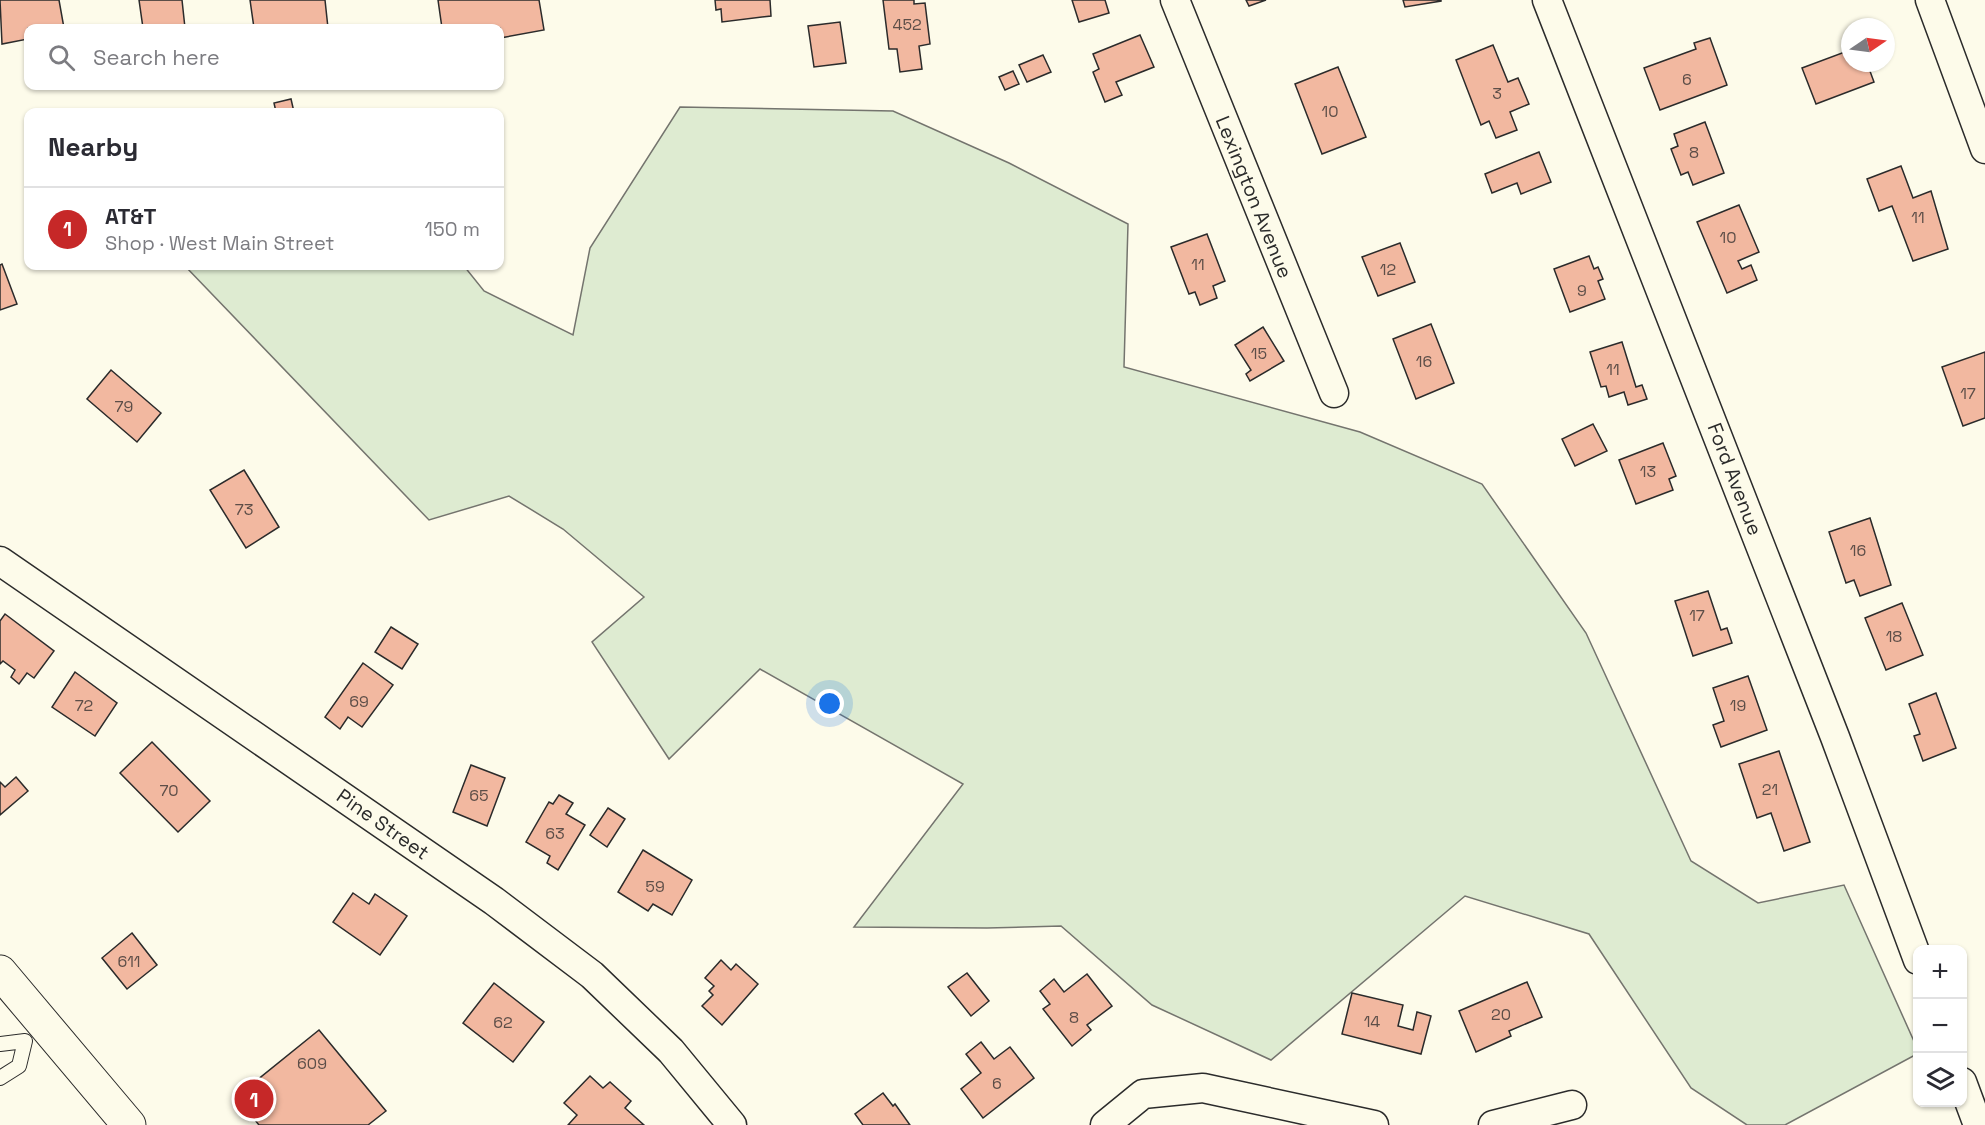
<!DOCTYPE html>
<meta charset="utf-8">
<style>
body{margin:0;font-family:"Space Grotesk",sans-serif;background:#f2f2f3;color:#2b2b33}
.controls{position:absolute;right:18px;bottom:18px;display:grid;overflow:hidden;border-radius:12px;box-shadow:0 2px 4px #0004}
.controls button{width:54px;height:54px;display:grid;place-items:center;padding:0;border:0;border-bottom:2px solid #e1e1e2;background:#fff;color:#2b2b33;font:30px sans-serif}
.compass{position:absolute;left:1841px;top:18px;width:54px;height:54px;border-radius:50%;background:#fff;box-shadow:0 2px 4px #0004;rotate:77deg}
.you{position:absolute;left:830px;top:704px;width:21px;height:21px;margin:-15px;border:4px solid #fff;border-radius:50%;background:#1a73e8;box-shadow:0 0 0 9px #1a73e833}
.badge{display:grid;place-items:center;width:39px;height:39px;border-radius:50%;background:#c62828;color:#fff;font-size:20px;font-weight:700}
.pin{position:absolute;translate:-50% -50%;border:3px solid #fff;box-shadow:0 2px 6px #0006}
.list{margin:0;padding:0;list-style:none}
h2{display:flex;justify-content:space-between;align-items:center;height:78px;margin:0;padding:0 24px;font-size:26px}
h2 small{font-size:20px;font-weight:400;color:#7c7c81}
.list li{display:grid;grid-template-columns:39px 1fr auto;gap:18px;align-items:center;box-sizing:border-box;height:84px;padding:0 24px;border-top:2px solid #e1e1e2}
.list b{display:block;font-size:22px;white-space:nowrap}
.list p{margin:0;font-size:20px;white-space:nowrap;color:#7c7c81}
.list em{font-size:20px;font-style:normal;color:#7c7c81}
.icon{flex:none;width:33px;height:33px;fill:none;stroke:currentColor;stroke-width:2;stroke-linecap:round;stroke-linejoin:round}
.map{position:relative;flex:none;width:1985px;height:1125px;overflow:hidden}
.search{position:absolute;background:#fff;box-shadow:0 2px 4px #0004;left:24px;top:24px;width:480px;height:66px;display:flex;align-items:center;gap:15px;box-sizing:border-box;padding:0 21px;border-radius:12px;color:#7c7c81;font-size:22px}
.panel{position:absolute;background:#fff;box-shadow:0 2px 4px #0004;left:24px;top:108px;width:480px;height:162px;border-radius:12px}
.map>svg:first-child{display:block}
.green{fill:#deebd1;stroke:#74746e;stroke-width:1.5}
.building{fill:#f2b8a0;stroke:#2b2b2b;stroke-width:1.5}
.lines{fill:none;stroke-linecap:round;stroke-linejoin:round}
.lane-casing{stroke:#2b2b2b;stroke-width:16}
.street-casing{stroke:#2b2b2b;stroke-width:31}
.primary-casing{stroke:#2b2b2b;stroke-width:35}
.lane{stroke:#fdfbea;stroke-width:14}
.street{stroke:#fdfbea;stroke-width:28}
.primary{stroke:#fdfbea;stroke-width:33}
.labels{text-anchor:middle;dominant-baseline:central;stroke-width:4.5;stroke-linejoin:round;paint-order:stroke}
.number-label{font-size:16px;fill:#5d4e48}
.street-label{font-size:20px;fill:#2b2b2b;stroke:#fdfbea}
</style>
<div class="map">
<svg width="1985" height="1125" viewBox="0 0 1985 1125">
<rect width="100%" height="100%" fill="#fdfbea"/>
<polygon class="green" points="680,107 893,111 1009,163 1128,224 1124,367 1360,432 1482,484 1586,633 1691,861 1758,903 1844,885 1917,1048 1917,1054 1785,1125 1747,1125 1691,1088 1589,934 1465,896 1271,1060 1152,1005 1061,926 987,928 854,927 963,784 760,669 669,759 592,642 644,597 563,529 509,496 429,520 185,266 464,266 484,291 573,335 590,248"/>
<g class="building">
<polygon points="0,0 59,0 64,28 28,28 28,39 2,44"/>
<polygon points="139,0 182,0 185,28 143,28"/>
<polygon points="250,0 325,0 328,28 254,28"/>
<polygon points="438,0 539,0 544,30 500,38 500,28 442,28"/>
<polygon points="715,0 770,0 771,16 722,22 721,9 716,10"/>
<polygon points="883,0 914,0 914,4 925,3 930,44 919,46 922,69 900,72 897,49 889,49"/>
<polygon points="1072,0 1105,0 1109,13 1079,22"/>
<polygon points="1246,0 1266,0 1249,6"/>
<polygon points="1403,0 1441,0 1441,1 1405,7"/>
<polygon points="840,22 846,63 814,67 808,26"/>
<polygon points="1140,35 1154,67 1116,82 1122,95 1105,102 1093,72 1099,69 1093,54"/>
<polygon points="1710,38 1727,85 1660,110 1644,68 1696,49 1694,43"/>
<polygon points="1493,45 1508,82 1518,78 1529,104 1510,112 1517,130 1496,138 1489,121 1481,125 1456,60"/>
<polygon points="1850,50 1850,63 1867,63 1874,82 1816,104 1802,68"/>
<polygon points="1043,55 1051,72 1027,82 1019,65"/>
<polygon points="1338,67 1366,137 1322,154 1295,84"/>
<polygon points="1013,71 1019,84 1005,90 999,77"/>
<polygon points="291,99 294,112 276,112 274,103"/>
<polygon points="1705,122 1724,173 1693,185 1688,172 1681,175 1671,149 1678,146 1674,134"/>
<polygon points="1539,152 1551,182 1521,194 1517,183 1492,193 1485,174"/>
<polygon points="1901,166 1913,198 1931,191 1948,249 1913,261 1892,206 1879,211 1867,179"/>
<polygon points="1739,205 1759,252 1738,261 1742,269 1751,265 1757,280 1727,293 1697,222"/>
<polygon points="1207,234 1225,281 1213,286 1217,298 1200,305 1195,292 1189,294 1171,247"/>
<polygon points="1400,243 1415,282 1378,296 1362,257"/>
<polygon points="1589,256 1594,269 1598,267 1603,279 1598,281 1605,299 1570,312 1554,269"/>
<polygon points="2,264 17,304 0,310 0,265"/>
<polygon points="1431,324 1454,383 1416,399 1393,339"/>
<polygon points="1263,327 1284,361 1250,381 1246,374 1251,370 1235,345"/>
<polygon points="1622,342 1636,387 1642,385 1647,399 1628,405 1624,392 1609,397 1606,386 1601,387 1590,352"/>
<polygon points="1985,352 1985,418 1963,426 1942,367"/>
<polygon points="111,370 161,413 137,442 87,399"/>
<polygon points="1593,424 1607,451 1575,466 1562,439"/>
<polygon points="1663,443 1676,476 1669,479 1673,490 1636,504 1619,460"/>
<polygon points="244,470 279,527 246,548 210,490"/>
<polygon points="1870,518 1891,585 1860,596 1854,580 1846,583 1829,532"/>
<polygon points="1708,591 1721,630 1727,628 1732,643 1693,656 1675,601"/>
<polygon points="1902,603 1923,655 1886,670 1865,618"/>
<polygon points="5,614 54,651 34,678 27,673 19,684 11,677 15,670 3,661 0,664 0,621"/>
<polygon points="391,627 418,644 402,669 375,652"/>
<polygon points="363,663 393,685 362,727 348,717 340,729 325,717"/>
<polygon points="75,672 117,703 95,736 52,707"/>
<polygon points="1748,676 1767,730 1721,747 1713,725 1724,721 1713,688"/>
<polygon points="1936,693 1956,748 1923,761 1914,736 1920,734 1909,704"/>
<polygon points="152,742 210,801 178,832 120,773"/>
<polygon points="1779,751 1810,842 1784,851 1771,813 1757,818 1739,764"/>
<polygon points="471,765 505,778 487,826 453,812"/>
<polygon points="16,777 28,791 0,815 0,782 5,787"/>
<polygon points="559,795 573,803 566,814 585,825 558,870 547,863 550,856 526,842 549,802 553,804"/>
<polygon points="608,808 625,819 607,847 590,835"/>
<polygon points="643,850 692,880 672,915 653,904 648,911 618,892"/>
<polygon points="353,893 369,904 375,894 407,916 380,955 333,922"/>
<polygon points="132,933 157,965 127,989 102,958"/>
<polygon points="721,960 731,970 736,964 758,984 722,1025 702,1006 713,995 709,991 714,986 705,978"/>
<polygon points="967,973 989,1001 971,1016 948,987"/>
<polygon points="1087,974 1112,1006 1087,1025 1091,1030 1072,1046 1043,1009 1050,1004 1040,991 1054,979 1064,992"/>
<polygon points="1527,982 1542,1017 1509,1031 1511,1036 1476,1052 1459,1011"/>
<polygon points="494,983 544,1022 513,1062 463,1023"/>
<polygon points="1352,993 1403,1005 1398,1026 1413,1030 1417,1012 1431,1016 1421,1054 1342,1034"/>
<polygon points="319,1030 386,1111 368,1125 259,1125 236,1097"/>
<polygon points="981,1042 994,1059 1010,1047 1034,1078 983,1118 961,1089 981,1073 966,1054"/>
<polygon points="590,1076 603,1088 610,1082 631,1101 625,1108 644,1125 568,1125 577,1115 564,1103"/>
<polygon points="883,1093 893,1106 895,1104 910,1125 863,1125 855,1114"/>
</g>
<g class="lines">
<defs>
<polyline id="lane" points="0,1044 25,1041 19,1066 0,1078"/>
<g id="street">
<polyline points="1175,0 1334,393"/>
<polyline points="1547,0 1835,737 1918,960"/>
<polyline points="1930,0 1985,149"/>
<polyline points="0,561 494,901 592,975 671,1051 732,1125"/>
<polyline points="1962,1082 1978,1125"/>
<polyline points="1105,1125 1143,1094 1203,1088 1374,1125"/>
<polyline points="1493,1125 1572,1105"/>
</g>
<polyline id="primary" points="0,972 129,1125"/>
</defs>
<use href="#lane" class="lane-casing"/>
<use href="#street" class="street-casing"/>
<use href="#primary" class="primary-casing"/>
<use href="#lane" class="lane"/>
<use href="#street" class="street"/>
<use href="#primary" class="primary"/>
</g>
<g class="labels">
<g class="number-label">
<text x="907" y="24">452</text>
<text x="1687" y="79">6</text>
<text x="1497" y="93">3</text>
<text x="1330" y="111">10</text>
<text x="1694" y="152">8</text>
<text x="1918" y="217">11</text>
<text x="1728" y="237">10</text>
<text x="1198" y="264">11</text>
<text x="1388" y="269">12</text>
<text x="1582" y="290">9</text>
<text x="1259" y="353">15</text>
<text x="1424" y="361">16</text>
<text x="1613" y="369">11</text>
<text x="1968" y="393">17</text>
<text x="124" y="406">79</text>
<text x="1648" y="471">13</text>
<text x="244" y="509">73</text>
<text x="1858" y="550">16</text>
<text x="1697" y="615">17</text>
<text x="1894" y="636">18</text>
<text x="359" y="701">69</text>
<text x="84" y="705">72</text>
<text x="1738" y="705">19</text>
<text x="1770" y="789">21</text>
<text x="169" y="790">70</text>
<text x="479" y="795">65</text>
<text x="555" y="833">63</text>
<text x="655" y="886">59</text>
<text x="129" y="961">611</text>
<text x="1501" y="1014">20</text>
<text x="1074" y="1017">8</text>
<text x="1372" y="1021">14</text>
<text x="503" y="1022">62</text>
<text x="312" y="1063">609</text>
<text x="997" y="1083">6</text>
</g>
<g class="street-label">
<text transform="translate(1254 197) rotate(68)">Lexington Avenue</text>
<text transform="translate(1735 479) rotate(69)">Ford Avenue</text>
<text transform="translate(383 824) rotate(35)">Pine Street</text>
</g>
</g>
</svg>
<div class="controls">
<button>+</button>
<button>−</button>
<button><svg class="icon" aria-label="layers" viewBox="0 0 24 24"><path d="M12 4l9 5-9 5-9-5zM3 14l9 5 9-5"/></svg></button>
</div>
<svg class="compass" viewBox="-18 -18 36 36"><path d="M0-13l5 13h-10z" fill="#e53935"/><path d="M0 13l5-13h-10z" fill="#7c7c81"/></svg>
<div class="you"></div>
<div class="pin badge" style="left:254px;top:1099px">1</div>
<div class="search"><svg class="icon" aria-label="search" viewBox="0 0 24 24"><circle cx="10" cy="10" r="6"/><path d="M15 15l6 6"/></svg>Search here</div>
<section class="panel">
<h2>Nearby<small></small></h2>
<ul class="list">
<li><span class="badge">1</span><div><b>AT&amp;T</b><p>Shop · West Main Street</p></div><em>150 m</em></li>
</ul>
</section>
</div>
